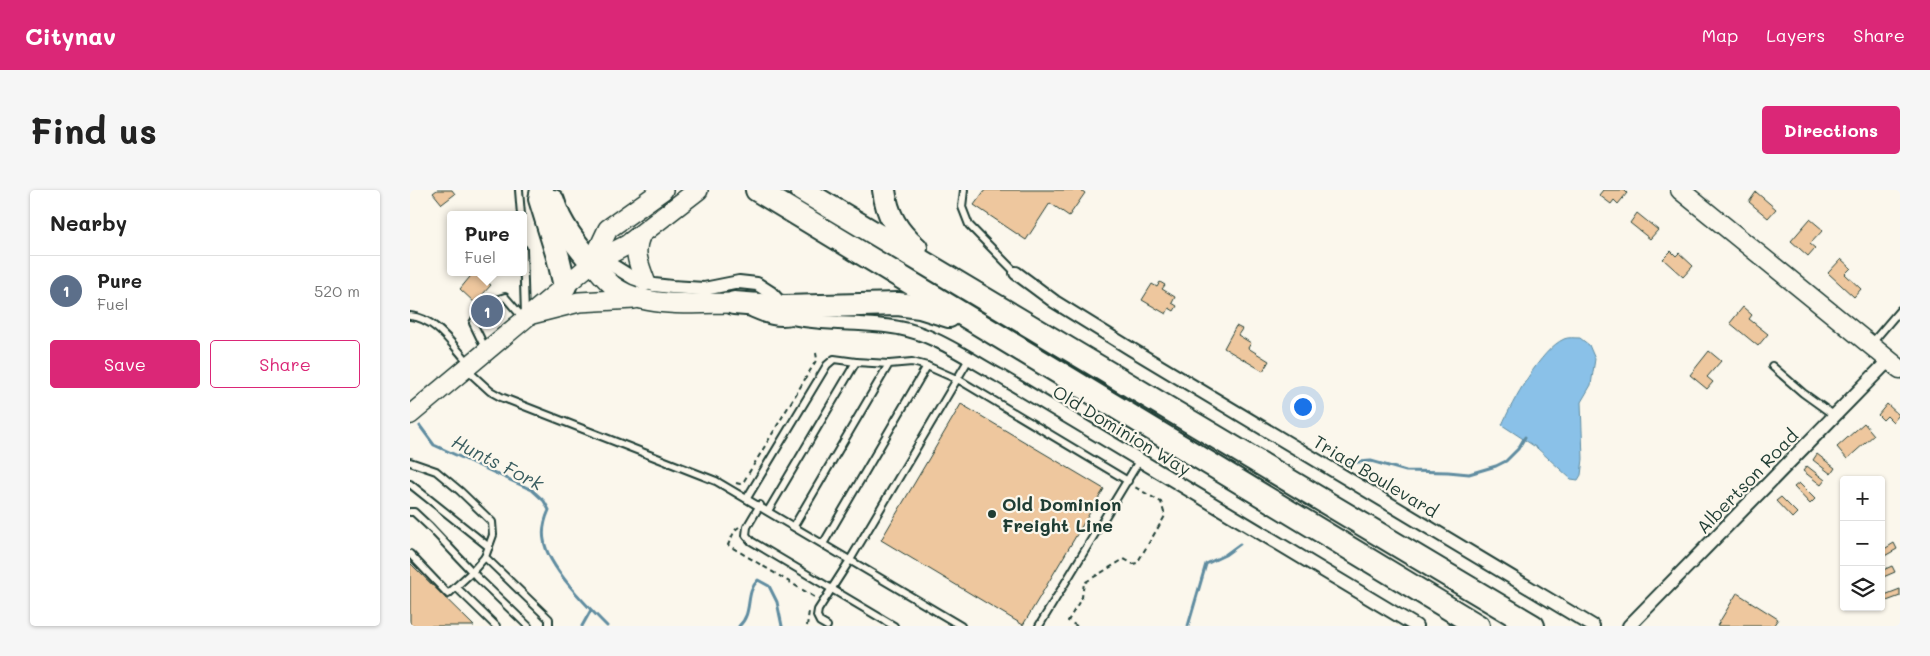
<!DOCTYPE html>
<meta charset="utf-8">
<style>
body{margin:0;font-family:Mali,sans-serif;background:#f6f6f6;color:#222}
.controls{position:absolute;right:15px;bottom:15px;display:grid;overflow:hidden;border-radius:5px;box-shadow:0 1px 4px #0004}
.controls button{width:45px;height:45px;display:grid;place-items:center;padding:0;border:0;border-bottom:1px solid #e0e0e0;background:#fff;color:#222;font:25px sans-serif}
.you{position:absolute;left:892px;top:216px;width:18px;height:18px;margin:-12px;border:4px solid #fff;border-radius:50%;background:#1a73e8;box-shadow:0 0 0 8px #1a73e833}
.badge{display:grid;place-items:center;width:32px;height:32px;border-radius:50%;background:#db2777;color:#fff;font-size:16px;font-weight:700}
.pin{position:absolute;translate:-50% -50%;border:2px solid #fff;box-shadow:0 1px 5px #0006}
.popup{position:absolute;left:37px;top:21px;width:80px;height:65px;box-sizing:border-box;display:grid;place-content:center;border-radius:5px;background:#fff;filter:drop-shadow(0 1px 4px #0005);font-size:16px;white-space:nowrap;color:#767676}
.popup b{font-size:19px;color:#222}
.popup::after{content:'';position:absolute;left:50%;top:100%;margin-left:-10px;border:10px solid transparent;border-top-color:#fff}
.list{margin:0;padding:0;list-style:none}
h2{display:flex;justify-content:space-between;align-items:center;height:65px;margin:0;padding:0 20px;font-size:21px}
h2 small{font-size:16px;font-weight:400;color:#767676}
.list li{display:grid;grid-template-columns:32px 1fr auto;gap:15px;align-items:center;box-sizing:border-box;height:70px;padding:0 20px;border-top:1px solid #e0e0e0}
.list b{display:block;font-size:19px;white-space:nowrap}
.list p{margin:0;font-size:16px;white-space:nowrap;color:#767676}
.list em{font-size:16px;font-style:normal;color:#767676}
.actions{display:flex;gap:10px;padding:15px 20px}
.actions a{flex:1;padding:11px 0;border:1px solid #db2777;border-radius:5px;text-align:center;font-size:18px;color:#db2777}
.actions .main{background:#db2777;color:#fff}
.icon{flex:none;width:28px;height:28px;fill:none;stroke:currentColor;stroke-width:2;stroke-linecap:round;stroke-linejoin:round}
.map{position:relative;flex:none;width:1490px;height:436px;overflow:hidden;border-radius:5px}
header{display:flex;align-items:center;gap:30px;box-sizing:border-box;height:70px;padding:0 25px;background:#db2777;color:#fff}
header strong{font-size:24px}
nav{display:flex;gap:28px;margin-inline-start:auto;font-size:18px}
.intro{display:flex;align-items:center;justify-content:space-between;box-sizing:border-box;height:120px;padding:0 30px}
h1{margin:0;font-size:35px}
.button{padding:12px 22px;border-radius:5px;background:#db2777;color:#fff;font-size:18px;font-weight:700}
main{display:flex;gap:30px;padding:0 30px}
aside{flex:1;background:#fff;border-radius:5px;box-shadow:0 1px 4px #0004}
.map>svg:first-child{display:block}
.water{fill:#8ac1e8;stroke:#5f8ca0}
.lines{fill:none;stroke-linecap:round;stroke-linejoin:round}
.stream{stroke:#5f8ca0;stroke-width:3}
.building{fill:#eec79e;stroke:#1f3d34}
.lane-casing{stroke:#1f3d34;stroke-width:10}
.street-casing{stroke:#1f3d34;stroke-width:16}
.secondary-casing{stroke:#1f3d34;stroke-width:21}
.primary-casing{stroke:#1f3d34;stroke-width:22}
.highway-casing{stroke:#1f3d34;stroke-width:26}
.path{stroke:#1f3d34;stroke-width:2;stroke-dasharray:5 4;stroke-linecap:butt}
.lane{stroke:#fbf7ec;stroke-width:6}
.street{stroke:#fbf7ec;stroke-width:12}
.secondary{stroke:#fbf7ec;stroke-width:18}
.primary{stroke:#fbf7ec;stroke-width:19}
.highway{stroke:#fbf7ec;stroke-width:22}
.poi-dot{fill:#1f3d34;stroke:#fbf7ec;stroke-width:2}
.labels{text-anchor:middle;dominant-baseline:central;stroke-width:4.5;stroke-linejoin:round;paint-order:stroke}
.street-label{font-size:18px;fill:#1f3d34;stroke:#fbf7ec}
.poi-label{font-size:18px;font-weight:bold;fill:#1f3d34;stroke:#fbf7ec;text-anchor:start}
.water-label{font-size:19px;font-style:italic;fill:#3a5e61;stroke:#fbf7ec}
</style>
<header>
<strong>Citynav</strong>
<nav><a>Map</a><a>Layers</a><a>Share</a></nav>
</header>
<div class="intro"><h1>Find us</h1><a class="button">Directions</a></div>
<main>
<aside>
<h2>Nearby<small></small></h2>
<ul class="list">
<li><span class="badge" style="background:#5c6f8a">1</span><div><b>Pure</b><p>Fuel</p></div><em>520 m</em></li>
</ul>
<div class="actions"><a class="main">Save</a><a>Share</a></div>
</aside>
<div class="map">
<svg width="1490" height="436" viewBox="0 0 1490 436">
<rect width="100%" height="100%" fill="#fbf7ec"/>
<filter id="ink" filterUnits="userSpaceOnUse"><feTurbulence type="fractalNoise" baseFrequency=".02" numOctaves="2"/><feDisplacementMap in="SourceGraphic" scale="10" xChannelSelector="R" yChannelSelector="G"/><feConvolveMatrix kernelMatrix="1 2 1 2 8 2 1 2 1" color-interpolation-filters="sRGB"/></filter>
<g filter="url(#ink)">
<path class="water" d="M1170,148L1179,155L1185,169L1181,195L1171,212L1173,269L1171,285L1168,290L1161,289L1127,258L1092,235C1102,212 1131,159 1154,149C1158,147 1165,148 1170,148Z"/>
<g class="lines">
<g class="stream">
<path d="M10,236L24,255L122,300L134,311L139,320C135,329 132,340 134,350C137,376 178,417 197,436"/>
<polyline points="936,273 961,271 996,281 1038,282 1059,284 1086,276 1096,271 1108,259 1115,247"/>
<polyline points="172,436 181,420"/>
<path d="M329,436C344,422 334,404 348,390L359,396L367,412L372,436"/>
<polyline points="778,436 796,374 815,365 830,354"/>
</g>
</g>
<g class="building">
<polygon points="27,0 42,0 45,4 32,14 23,3"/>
<polygon points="575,0 671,0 675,3 659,26 640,13 616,50 564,15"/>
<polygon points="1193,0 1214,0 1217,3 1208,14 1204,10 1201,14 1189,5"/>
<polygon points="1346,2 1366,19 1358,28 1339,12"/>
<polygon points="1227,23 1248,40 1240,49 1220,33"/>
<polygon points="1400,29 1413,40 1400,54 1405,58 1398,66 1381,51"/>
<polygon points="1261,61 1266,66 1269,63 1283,76 1273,87 1253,69"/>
<polygon points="1431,69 1441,78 1435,84 1451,99 1444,107 1418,83"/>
<polygon points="64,82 81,95 65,113 50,99"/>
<polygon points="750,92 755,95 752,99 765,107 762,113 767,116 764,121 759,118 756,124 732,110 742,94 747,97"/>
<polygon points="73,108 92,126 82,136 64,117"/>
<polygon points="1333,117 1342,125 1339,129 1358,144 1348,156 1320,133"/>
<polygon points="826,136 832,139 828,145 841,153 838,158 859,171 853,181 814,158"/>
<polygon points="1299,161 1311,171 1297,187 1303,192 1297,199 1280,185"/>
<polygon points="551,214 694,299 613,435 471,350"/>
<polygon points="1477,214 1489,225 1483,232 1477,226 1473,230 1468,225"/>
<polygon points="1454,233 1464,245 1437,269 1427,257"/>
<polygon points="1407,264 1425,278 1421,284 1403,270"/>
<polygon points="1397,276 1415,290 1411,295 1393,281"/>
<polygon points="1389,293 1405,309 1400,314 1384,297"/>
<polygon points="1371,307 1387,323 1382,328 1366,311"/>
<polygon points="1484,353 1487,359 1471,368 1471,361"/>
<polygon points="0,373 64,436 0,436"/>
<polygon points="1482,376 1485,382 1471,388 1471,381"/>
<polygon points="1490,399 1490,406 1474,412 1472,406"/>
<polygon points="1327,403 1368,429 1363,436 1307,436"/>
</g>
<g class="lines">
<defs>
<g id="lane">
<polyline points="109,0 111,25"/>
<polyline points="554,0 552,17 559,35 606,83"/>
<polyline points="113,59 115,125"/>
<path d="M0,126C26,128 43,156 60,174"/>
<polyline points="1461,154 1490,120"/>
<path d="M76,160L63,133C73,115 75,113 95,107L114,129"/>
<polyline points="1362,176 1393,203 1425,226"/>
<polyline points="57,180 80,201 91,207 306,291 551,436"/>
<polyline points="0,272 26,281 50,301 82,332 83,345 75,367 139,429 139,436"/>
<polyline points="0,294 79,357"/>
<polyline points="337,308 417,175 424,169 446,172"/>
<polyline points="350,315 337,337 336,345 341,351 484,436"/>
<polyline points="358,321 446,172 479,174"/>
<polyline points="0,322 4,322 20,337 67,387 118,436"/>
<polyline points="384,336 479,174 502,172 517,176 551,191 718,291"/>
<polyline points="413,354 517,176"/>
<polyline points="0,364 38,404 62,382 75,367"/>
<polyline points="46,397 86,436"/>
<polyline points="417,436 410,432 407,426 408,420 440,370 559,169"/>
<polyline points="629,436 729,271"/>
</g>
<g id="street">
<path d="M184,73L202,75L223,88L244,95L262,97L294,99L329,92L347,94L361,103L374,117L382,128C367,131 357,127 343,121"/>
<polyline points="606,83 645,112 721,159 1183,436"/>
<path d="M382,128C417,136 453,131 489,138C524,144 557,168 588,185L1006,436"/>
<polyline points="1219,436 1479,170"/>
</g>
<g id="secondary">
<polyline points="1270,0 1490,179"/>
<polyline points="0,225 182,73"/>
</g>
<g id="primary">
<path d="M230,46C223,63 229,74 235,91"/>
<path d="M182,73C189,81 197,92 206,98C237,119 289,113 324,113"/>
<polyline points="182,73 217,55 288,0"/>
<polyline points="182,73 198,39 253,0"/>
<polyline points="122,124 169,112 224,109"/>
</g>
<g id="highway">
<polyline points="132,0 130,9 148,67 155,96"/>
<polyline points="347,0 1068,436"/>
<polyline points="392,0 1123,436"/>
<path d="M474,0C477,25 487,42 506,58"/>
<path d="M143,11C150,35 166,54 182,73"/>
<polyline points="324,113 374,117 488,114 510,117 539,126"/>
</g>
</defs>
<use href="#lane" class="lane-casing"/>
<use href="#street" class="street-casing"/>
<use href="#secondary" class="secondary-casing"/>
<use href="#primary" class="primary-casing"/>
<use href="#highway" class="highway-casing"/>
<g class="path">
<polyline points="326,293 330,294 334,291 407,169 406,163"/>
<polyline points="329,337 325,340 318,355 406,408"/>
<polyline points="397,436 399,421"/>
<polyline points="667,436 658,431 672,407 674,393 714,369 723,374 727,373 755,326 751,312 723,296"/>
</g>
<use href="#lane" class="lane"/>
<use href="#street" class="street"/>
<use href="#secondary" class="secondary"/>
<use href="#primary" class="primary"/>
<use href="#highway" class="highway"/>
</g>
</g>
<circle class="poi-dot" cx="582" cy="324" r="5"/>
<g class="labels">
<g class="street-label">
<text transform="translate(712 240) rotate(31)">Old Dominion Way</text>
<text transform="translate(966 286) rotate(31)">Triad Boulevard</text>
<text transform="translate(1337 291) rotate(-46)">Albertson Road</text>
</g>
<g class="poi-label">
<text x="592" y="314">Old Dominion<tspan x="592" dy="21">Freight Line</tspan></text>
</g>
<g class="water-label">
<text transform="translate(88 272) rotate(27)">Hunts Fork</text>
</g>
</g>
</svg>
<div class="controls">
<button>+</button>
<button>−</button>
<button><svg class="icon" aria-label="layers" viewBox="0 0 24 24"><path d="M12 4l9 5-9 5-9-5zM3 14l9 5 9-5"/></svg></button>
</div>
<div class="you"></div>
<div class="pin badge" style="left:77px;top:121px;background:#5c6f8a">1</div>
<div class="popup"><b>Pure</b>Fuel</div>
</div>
</main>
